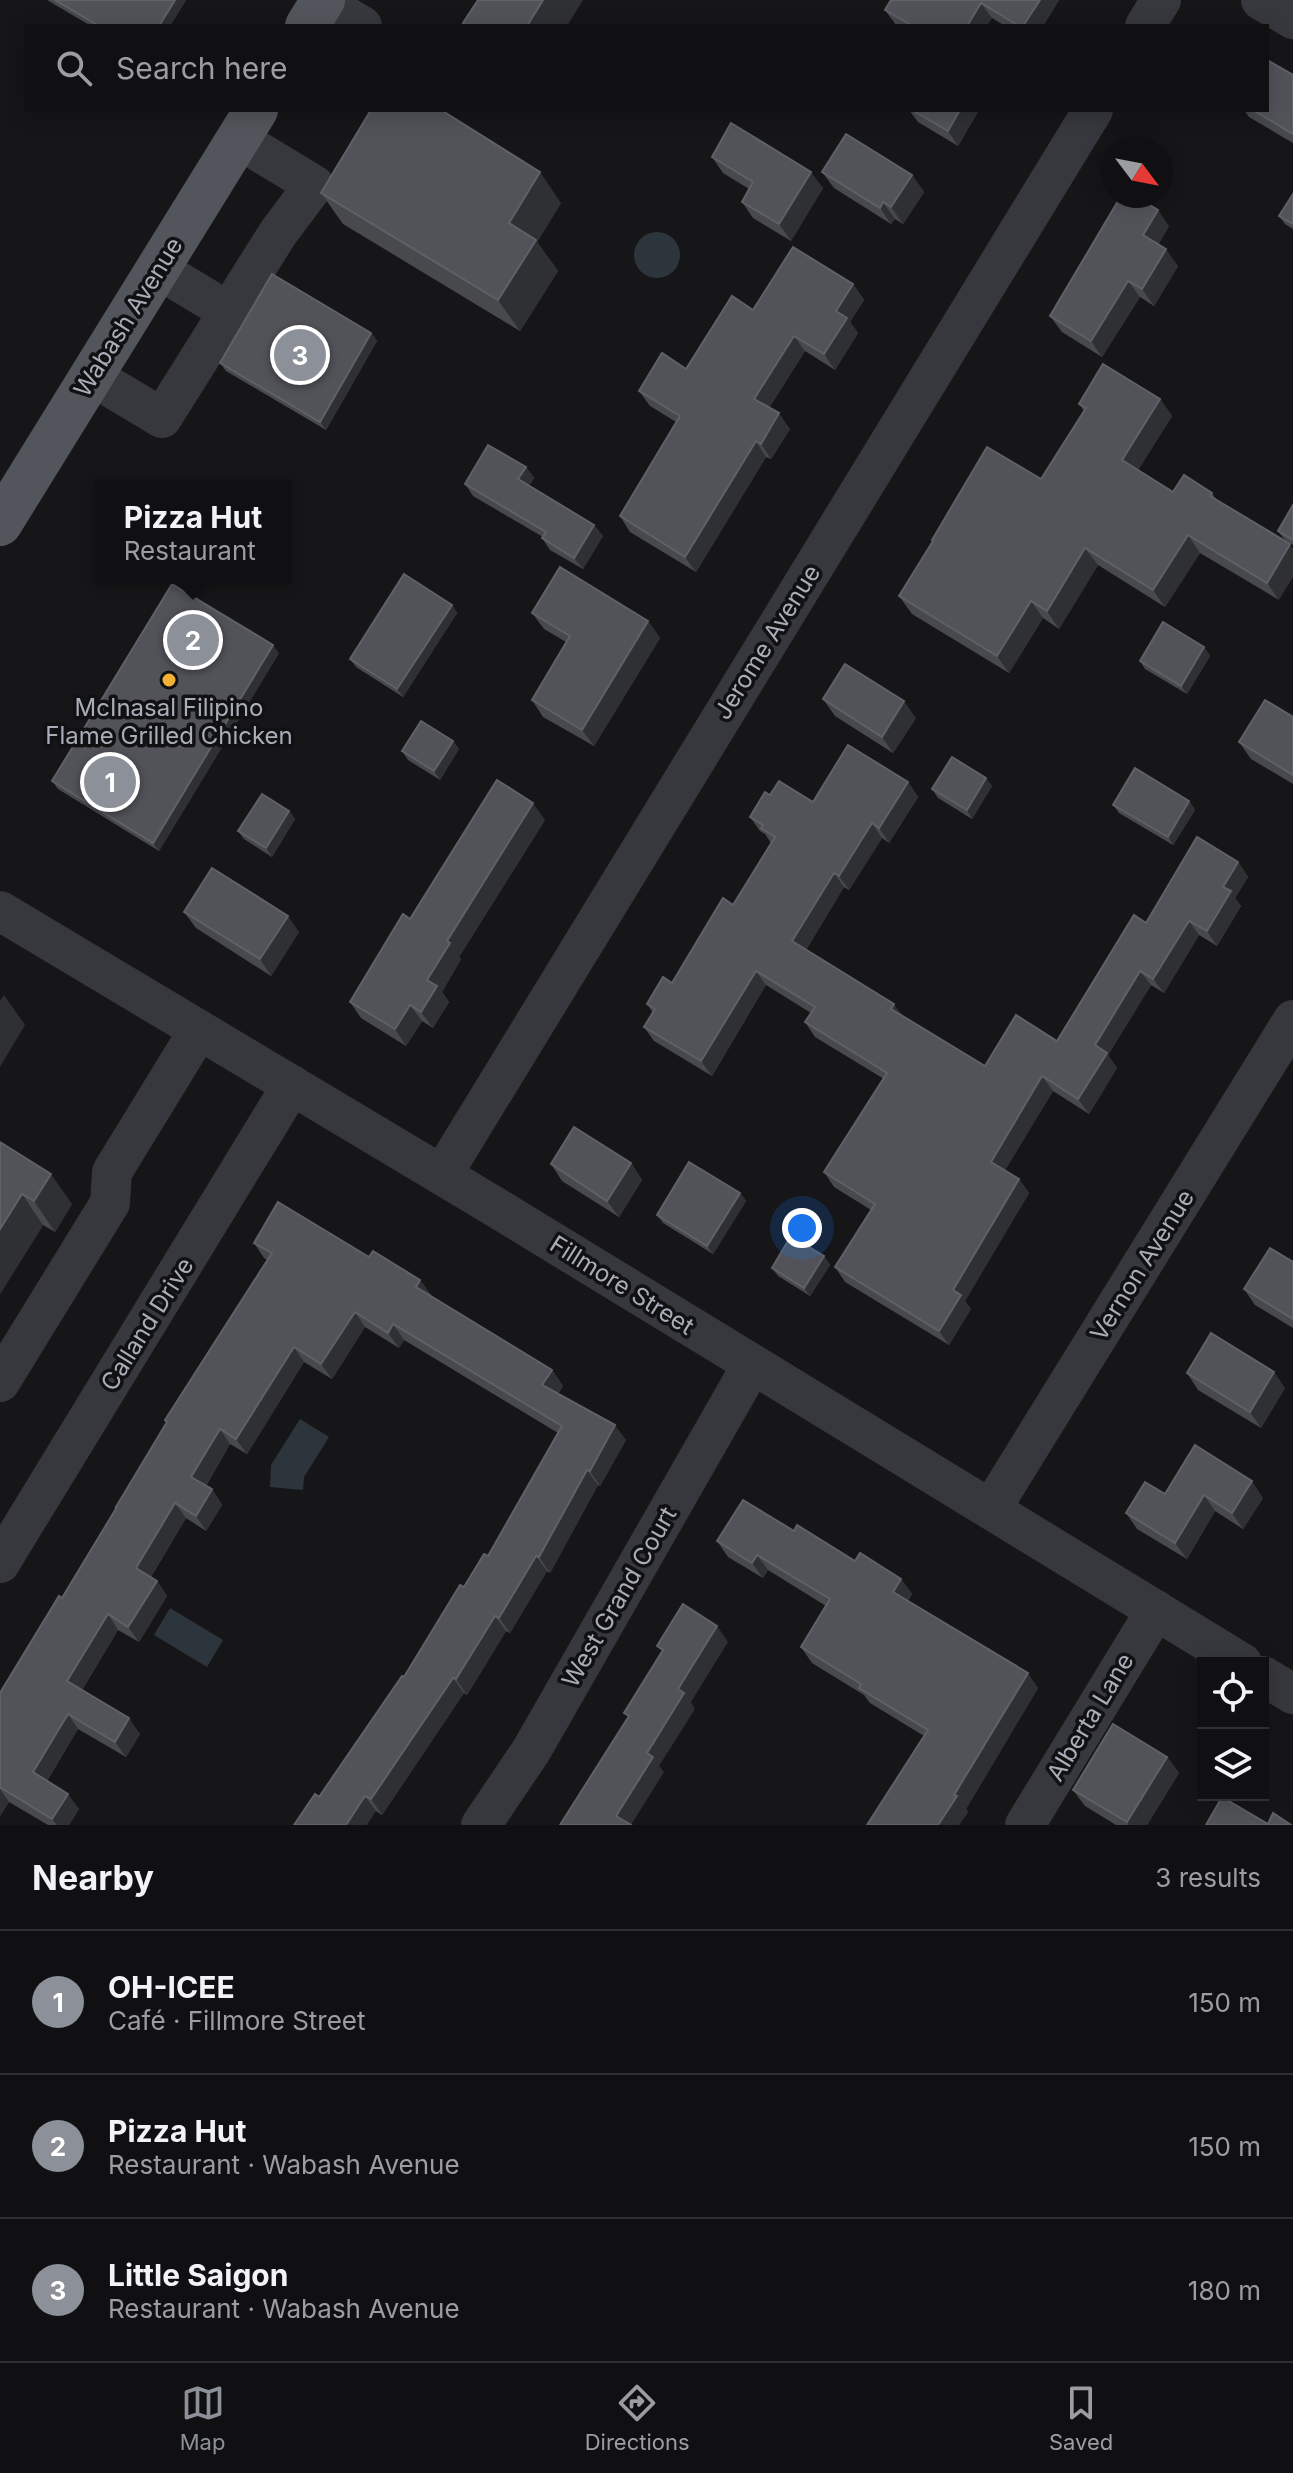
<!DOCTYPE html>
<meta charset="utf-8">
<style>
body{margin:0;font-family:Inter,sans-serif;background:#1e1e20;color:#f1f3f6}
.controls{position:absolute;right:24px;bottom:24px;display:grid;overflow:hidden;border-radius:0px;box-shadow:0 4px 20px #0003}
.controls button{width:72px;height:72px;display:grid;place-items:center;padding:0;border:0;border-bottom:2px solid #303032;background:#101012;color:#f1f3f6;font:40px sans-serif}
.compass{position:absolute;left:1101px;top:136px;width:72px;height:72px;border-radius:50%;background:#101012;box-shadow:0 4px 20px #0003;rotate:122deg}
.you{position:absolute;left:802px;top:1228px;width:28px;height:28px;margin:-20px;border:6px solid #fff;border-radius:50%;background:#1a73e8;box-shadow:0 0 0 12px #1a73e833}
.badge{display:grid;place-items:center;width:52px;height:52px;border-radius:50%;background:#8c9099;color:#fff;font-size:26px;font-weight:700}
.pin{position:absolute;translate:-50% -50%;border:4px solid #fff;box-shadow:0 2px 8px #0006}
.popup{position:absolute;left:95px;top:480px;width:196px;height:104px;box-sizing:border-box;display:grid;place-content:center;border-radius:0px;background:#101012;filter:drop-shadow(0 2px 6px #0005);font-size:26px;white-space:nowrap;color:#9c9d9f}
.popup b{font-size:30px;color:#f1f3f6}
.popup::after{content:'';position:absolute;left:50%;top:100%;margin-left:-16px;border:16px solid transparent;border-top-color:#101012}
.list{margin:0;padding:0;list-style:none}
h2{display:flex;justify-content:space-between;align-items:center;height:104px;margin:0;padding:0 32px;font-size:34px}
h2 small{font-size:26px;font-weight:400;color:#9c9d9f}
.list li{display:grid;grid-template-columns:52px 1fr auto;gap:24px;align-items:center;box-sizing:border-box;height:144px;padding:0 32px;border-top:2px solid #303032}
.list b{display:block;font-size:30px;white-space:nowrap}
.list p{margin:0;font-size:26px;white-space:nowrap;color:#9c9d9f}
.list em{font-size:26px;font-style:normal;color:#9c9d9f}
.icon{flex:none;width:44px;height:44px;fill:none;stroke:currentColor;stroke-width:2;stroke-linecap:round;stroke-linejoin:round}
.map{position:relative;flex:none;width:1293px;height:1825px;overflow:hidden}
.search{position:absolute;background:#101012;box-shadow:0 4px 20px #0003;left:24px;right:24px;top:24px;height:88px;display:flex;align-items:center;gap:20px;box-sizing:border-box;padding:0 28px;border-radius:0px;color:#9c9d9f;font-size:30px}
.sheet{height:536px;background:#101012}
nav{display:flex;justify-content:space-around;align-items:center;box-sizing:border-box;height:112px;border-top:2px solid #303032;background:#101012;font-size:22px;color:#9c9d9f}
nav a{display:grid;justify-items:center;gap:4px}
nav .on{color:#8c9099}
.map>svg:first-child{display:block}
.water{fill:#2c353c}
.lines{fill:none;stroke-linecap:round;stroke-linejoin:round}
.minor{stroke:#37383d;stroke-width:40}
.major{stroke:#53555c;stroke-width:44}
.wall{fill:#47494d}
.shaded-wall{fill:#2f3033}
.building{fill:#525359;stroke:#5f6168;stroke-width:2}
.poi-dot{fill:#f2b134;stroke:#111113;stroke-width:3}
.labels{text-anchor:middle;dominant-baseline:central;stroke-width:7;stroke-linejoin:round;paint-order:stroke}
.street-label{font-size:24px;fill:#a8adb8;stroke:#111113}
.poi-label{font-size:24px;fill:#a8adb8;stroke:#111113}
</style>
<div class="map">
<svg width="1293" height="1825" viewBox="0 0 1293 1825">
<rect width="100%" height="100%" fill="#161618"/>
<g class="water">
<circle cx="657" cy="255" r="23"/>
<polygon points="300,1419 329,1437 304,1477 303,1490 270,1487 271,1465"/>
<polygon points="170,1608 223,1640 207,1667 154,1635"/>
</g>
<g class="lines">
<g class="minor">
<polyline points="1261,0 1293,19"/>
<polyline points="322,2 362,26"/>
<polyline points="1145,26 1161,0"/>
<polyline points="158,269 229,312"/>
<polyline points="92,376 162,418 278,233 314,185 238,139"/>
<polyline points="0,911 492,1205 1242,1663"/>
<polyline points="442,1175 1093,110"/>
<polyline points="0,1382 110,1203 112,1172 199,1030"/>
<polyline points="991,1509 1293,1020"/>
<polyline points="0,1563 292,1085"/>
<polyline points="1263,1676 1293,1694"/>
<polyline points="481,1825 531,1751 752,1365"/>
<polyline points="1025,1825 1156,1610"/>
</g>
<g class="major">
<polyline points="307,26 323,0"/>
<polyline points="0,524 256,110"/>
</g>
</g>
<g class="wall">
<polygon points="47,0 186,0 170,26 91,26"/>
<polygon points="891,0 1059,0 1043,26 1005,26 992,18 986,26 898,26 896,25 885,10"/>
<polygon points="1293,75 1293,143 1249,117 1244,110 1267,110"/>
<polygon points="909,110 979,110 958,146 918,122"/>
<polygon points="712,157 823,188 791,241 753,218 742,202 749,189 723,173"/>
<polygon points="822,172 912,175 924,192 903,224 895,219 891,224 834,188"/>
<polygon points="321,193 561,203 537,242 558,271 520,331 343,224"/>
<polygon points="1293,194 1293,229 1285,224 1279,216"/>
<polygon points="1169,226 1158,245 1178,266 1154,306 1140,297 1102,357 1062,332 1050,316"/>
<polygon points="853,284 864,300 850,322 858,333 835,370 805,351 769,408 790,429 771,459 766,457 696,572 630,532 620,516 676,422 650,406 639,391 686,369 753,310"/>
<polygon points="371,333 377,341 326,430 226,371 220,363"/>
<polygon points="1160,399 1172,416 1138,470 1173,492 1212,493 1279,600 1200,553 1165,607 1098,565 1059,629 1043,618 1009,673 912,614 899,596 1041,479 1084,411 1079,404"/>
<polygon points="526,467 534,478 529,486 594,525 603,536 583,569 550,550 542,538 543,537 473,496 465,484"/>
<polygon points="1293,505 1293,545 1284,539 1278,531"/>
<polygon points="452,605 457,613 403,697 356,667 350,659"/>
<polygon points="532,613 648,621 660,638 594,746 543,717 532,700 566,642 544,629"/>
<polygon points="1204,647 1210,656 1187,694 1145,669 1140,661"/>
<polygon points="279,653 159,851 58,789 52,781"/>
<polygon points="823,699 916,718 893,753 835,716"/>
<polygon points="1293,717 1293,784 1251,759 1239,742"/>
<polygon points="453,741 459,749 440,780 408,760 402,751"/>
<polygon points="908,782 918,797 889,843 882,838 849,890 844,887 806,950 903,1016 985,1066 1057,1041 1146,923 1238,862 1248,877 1235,898 1241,906 1217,946 1199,935 1164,993 1151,985 1108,1055 1117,1068 1089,1114 1053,1091 1005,1170 1019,1179 1029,1193 965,1301 971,1309 949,1345 845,1282 835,1267 871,1210 834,1187 824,1172 884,1079 815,1037 805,1022 811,1013 766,985 712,1076 654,1041 644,1027 653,1013 647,1004 672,983 733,905 771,843 765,834 760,831 750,817 770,795 813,802"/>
<polygon points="992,786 972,819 938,798 932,789"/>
<polygon points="1189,801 1195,810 1173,845 1119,813 1113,805"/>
<polygon points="289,811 295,819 272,857 244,839 238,831"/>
<polygon points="545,820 459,957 461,959 442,992 449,1002 433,1028 422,1021 406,1046 361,1018 350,1002 410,919"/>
<polygon points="184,912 299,932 271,976 196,928"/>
<polygon points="0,1142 72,1204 55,1232 43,1225 0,1294"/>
<polygon points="631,1163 642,1180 619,1217 562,1181 551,1164"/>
<polygon points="740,1193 746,1201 713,1254 663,1223 657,1215"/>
<polygon points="254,1243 369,1257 420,1280 431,1295 430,1296 552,1370 563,1386 558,1394 626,1440 600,1486 598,1485 550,1573 547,1571 510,1633 506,1631 467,1695 464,1693 382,1815 376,1811 319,1797 404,1677 464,1587 488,1556 558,1433 404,1340 399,1348 365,1327 332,1379 304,1362 247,1454 230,1444 206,1486 212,1489 222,1505 206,1531 186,1518 151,1577 157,1581 167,1596 139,1642 118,1630 82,1690 140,1734 126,1757 78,1729 47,1781 79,1809 69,1825 48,1825 9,1802 0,1816 0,1693 62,1598 117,1508 167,1423 165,1420 267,1260 264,1258"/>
<polygon points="824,1256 830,1265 810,1296 778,1276 772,1268"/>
<polygon points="1293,1262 1293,1328 1255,1305 1244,1289"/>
<polygon points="1187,1373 1285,1388 1261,1428 1198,1390"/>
<polygon points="1165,1494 1263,1498 1243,1529 1215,1511 1187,1559 1137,1529 1126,1513"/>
<polygon points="794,1531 855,1561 901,1579 912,1594 908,1601 1038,1688 966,1809 968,1812 959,1825 867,1825 924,1736 870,1703 864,1695 812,1663 801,1647 826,1606 768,1570 763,1578 728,1557 717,1541"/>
<polygon points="1167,1757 1179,1773 1147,1825 1116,1825 1085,1806 1073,1790"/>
</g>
<g class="shaded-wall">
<polygon points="175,0 186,0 170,26 159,26"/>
<polygon points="543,0 583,0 567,26 527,26"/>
<polygon points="1040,0 1059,0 1043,26 1023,26"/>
<polygon points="981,3 992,18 986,26 967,26"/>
<polygon points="960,110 979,110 958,146 948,131"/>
<polygon points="540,172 561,203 537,242 558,271 520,331 498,300 509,223"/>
<polygon points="811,172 823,188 791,241 779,224"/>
<polygon points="912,175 924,192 903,224 891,207"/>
<polygon points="883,202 895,219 891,224 880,208"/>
<polygon points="1158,210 1169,226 1154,252 1143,235"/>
<polygon points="1166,249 1178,266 1154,306 1142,289"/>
<polygon points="1128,281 1140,297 1102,357 1091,341"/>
<polygon points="853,284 864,300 850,322 858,333 835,370 824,354 836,311"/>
<polygon points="371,333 377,341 326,430 320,422"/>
<polygon points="794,336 805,351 765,414 754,399"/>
<polygon points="1160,399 1172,416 1134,477 1122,460"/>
<polygon points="779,413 790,429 771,459 761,444"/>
<polygon points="756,441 766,457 696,572 685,557"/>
<polygon points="526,467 534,478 526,491 518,479"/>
<polygon points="594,525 603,536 583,569 574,558"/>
<polygon points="1188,535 1200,553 1165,607 1153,590"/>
<polygon points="1290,544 1293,549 1293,577 1279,600 1267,583"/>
<polygon points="1085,548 1098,565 1059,629 1047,611"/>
<polygon points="1031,601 1043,618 1009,673 997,656"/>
<polygon points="452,605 457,613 403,697 397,689"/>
<polygon points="648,621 660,638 594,746 582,730"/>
<polygon points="273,645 279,653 159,851 153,843"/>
<polygon points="1204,647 1210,656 1187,694 1181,686"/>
<polygon points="904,701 916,718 893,753 882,737"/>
<polygon points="453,741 459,749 440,780 434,771"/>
<polygon points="986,778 992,786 972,819 967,810"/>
<polygon points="908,782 918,797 889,843 879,828"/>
<polygon points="1189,801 1195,810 1173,845 1168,837"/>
<polygon points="533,803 545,820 459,957 461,959 442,992 449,1002 433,1028 421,1012 427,980 447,941"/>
<polygon points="289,811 295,819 272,857 266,848"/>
<polygon points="872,823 882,838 849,890 839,876"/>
<polygon points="1238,862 1248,877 1235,898 1241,906 1217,946 1207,931 1223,887"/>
<polygon points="834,873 844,887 802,956 792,941"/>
<polygon points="288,916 299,932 271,976 260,959"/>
<polygon points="1189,921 1199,935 1164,993 1153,979"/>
<polygon points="756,971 766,985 712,1076 701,1061"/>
<polygon points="1140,971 1151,985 1108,1055 1117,1068 1089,1114 1078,1099 1095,1045"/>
<polygon points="4,995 25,1025 0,1067 0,1001"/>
<polygon points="894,1004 904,1018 891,1009"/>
<polygon points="410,1005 422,1021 406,1046 395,1029"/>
<polygon points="1042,1076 1053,1091 1001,1177 991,1162"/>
<polygon points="631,1163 642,1180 619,1217 607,1201"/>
<polygon points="51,1174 72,1204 55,1232 34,1201"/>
<polygon points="1019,1179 1029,1193 965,1301 971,1309 949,1345 939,1331 953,1290"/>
<polygon points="740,1193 746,1201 713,1254 707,1246"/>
<polygon points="22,1194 43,1225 0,1294 0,1229"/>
<polygon points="824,1256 830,1265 810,1296 804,1288"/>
<polygon points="420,1280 431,1295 426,1303 416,1287"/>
<polygon points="355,1312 365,1327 332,1379 321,1364"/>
<polygon points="393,1324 404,1340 399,1348 388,1333"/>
<polygon points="294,1347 304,1362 247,1454 236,1439"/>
<polygon points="552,1370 563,1386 553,1401 542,1385"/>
<polygon points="1274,1372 1285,1388 1261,1428 1250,1412"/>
<polygon points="615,1425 626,1440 600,1486 590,1471"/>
<polygon points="220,1429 230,1444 202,1492 191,1477"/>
<polygon points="587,1470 598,1485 550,1573 539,1557"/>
<polygon points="1252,1481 1263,1498 1243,1529 1232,1513"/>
<polygon points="212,1489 222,1505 206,1531 196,1516"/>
<polygon points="1204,1495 1215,1511 1187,1559 1175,1543"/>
<polygon points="175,1503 186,1518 147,1583 136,1568"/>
<polygon points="757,1555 768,1570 763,1578 752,1563"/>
<polygon points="536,1556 547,1571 510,1633 499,1618"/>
<polygon points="901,1579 912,1594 904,1607 893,1592"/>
<polygon points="157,1581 167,1596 139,1642 128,1627"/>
<polygon points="108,1614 118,1630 78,1696 67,1681"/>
<polygon points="495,1616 506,1631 467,1695 456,1679"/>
<polygon points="717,1626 728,1642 691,1702 695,1709 659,1766 664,1772 631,1825 616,1816 678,1689"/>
<polygon points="1028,1673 1038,1688 966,1809 968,1812 959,1825 938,1825 954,1795"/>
<polygon points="453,1678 464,1693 382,1815 371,1799"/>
<polygon points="68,1714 78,1729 43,1787 33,1772"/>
<polygon points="129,1718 140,1734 126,1757 115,1742"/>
<polygon points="1167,1757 1179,1773 1147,1825 1129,1825 1127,1822"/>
<polygon points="0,1789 9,1802 0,1816"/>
<polygon points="68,1794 79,1809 69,1825 57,1825 52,1819"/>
<polygon points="365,1796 376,1811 367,1825 346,1825"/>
</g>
<g class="building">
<polygon points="55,0 175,0 159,26 99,26"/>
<polygon points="478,0 543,0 527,26 467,26 463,23"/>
<polygon points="891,0 1040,0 1023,26 1019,26 981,3 967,26 913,26 885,10"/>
<polygon points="1267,60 1293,75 1293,134 1253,110 1267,110"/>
<polygon points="371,110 441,110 540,172 509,223 536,240 498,300 321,193"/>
<polygon points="912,110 960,110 948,131"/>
<polygon points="731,123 811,172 779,224 742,202 753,182 712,157"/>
<polygon points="846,134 912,175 891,207 883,202 880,208 822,172"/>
<polygon points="1293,194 1293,224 1279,216"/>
<polygon points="1121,196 1135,196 1158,210 1143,235 1166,249 1142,289 1128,281 1091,341 1050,316"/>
<polygon points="793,247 853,284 836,311 847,318 824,354 794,336 754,399 779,413 761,444 756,441 685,557 620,516 680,416 639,391 662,353 686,369 732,296 753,310"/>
<polygon points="272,274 371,333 320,422 220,363"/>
<polygon points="1103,364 1160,399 1122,460 1173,492 1184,475 1212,493 1210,496 1290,544 1267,583 1188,535 1153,590 1085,548 1047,611 1031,601 997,656 899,596 933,541 932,540 987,447 1041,479 1086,408 1079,404"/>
<polygon points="488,445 526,467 518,479 594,525 574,558 542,538 546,532 465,484"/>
<polygon points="1293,505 1293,540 1278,531"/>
<polygon points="560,567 648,621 582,730 532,700 570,636 532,613"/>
<polygon points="404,574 452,605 397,689 350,659"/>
<polygon points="172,584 273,645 153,843 52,781"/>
<polygon points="1163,622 1204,647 1181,686 1140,661"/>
<polygon points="845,664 904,701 882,737 823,699"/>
<polygon points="1265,700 1293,717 1293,775 1239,742"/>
<polygon points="421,721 453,741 434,771 402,751"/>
<polygon points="848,745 908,782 879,828 872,823 839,876 834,873 792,941 894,1004 891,1009 985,1066 1016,1015 1057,1041 1134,915 1146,923 1197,837 1238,862 1223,887 1231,891 1207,931 1189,921 1153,979 1140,971 1095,1045 1107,1053 1078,1099 1042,1076 991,1162 1019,1179 953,1290 961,1295 939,1331 835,1267 875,1204 824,1172 887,1073 805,1022 815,1007 756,971 701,1061 644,1027 655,1009 647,1004 663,977 672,983 723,898 733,905 775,837 761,828 763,825 750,817 765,792 770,795 779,781 813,802"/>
<polygon points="952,757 986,778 967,810 932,789"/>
<polygon points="1135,768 1189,801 1168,837 1113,805"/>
<polygon points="497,780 533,803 447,941 450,943 427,980 437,986 421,1012 410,1005 395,1029 350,1002 403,914 410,919"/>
<polygon points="262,794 289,811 266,848 238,831"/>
<polygon points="212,868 288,916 260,959 184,912"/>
<polygon points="574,1127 631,1163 607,1201 551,1164"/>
<polygon points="0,1142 51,1174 34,1201 22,1194 0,1229"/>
<polygon points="689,1162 740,1193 707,1246 657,1215"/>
<polygon points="278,1202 369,1257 373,1251 420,1280 416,1287 552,1370 542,1385 615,1425 590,1471 587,1470 539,1557 536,1556 499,1618 495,1616 456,1679 453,1678 371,1799 365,1796 346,1825 294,1825 315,1794 319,1797 402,1676 404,1677 460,1585 464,1587 484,1554 488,1556 562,1426 393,1324 388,1333 355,1312 321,1364 294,1347 236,1439 220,1429 191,1477 212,1489 196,1516 175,1503 136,1568 157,1581 128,1627 108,1614 67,1681 129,1718 115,1742 68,1714 33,1772 68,1794 52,1819 0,1787 0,1693 59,1596 62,1598 117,1507 116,1507 167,1422 165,1420 272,1253 254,1243"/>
<polygon points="791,1236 824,1256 804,1288 772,1268"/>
<polygon points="1270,1248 1293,1262 1293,1319 1244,1289"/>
<polygon points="1211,1333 1274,1372 1250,1412 1187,1373"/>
<polygon points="1195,1445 1252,1481 1232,1513 1204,1495 1175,1543 1126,1513 1145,1482 1165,1494"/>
<polygon points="743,1500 794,1531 797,1525 855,1561 860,1553 901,1579 893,1592 1028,1673 954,1795 957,1796 938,1825 867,1825 928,1730 859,1688 861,1684 801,1647 830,1599 757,1555 752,1563 717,1541"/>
<polygon points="683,1604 717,1626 678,1689 684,1693 647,1753 653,1757 616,1816 631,1825 560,1825 629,1716 624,1713 663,1650 657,1646"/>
<polygon points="1113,1724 1167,1757 1127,1822 1073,1790"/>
<polygon points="1222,1797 1268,1824 1273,1813 1291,1825 1206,1825"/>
</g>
<circle class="poi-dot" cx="169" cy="680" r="8"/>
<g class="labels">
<g class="street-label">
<text transform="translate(128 317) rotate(-58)">Wabash Avenue</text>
<text transform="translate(767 642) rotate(-58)">Jerome Avenue</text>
<text transform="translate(1142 1265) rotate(-58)">Vernon Avenue</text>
<text transform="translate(622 1285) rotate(32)">Fillmore Street</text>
<text transform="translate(147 1324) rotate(-58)">Calland Drive</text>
<text transform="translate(619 1597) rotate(-60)">West Grand Court</text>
<text transform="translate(1090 1717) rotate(-59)">Alberta Lane</text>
</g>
<g class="poi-label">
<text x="169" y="707">McInasal Filipino<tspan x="169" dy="28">Flame Grilled Chicken</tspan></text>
</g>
</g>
</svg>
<div class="controls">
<button><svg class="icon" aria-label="locate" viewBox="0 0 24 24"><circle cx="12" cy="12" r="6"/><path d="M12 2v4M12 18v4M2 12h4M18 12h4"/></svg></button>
<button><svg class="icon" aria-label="layers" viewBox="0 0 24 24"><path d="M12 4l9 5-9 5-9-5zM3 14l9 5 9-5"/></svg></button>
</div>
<svg class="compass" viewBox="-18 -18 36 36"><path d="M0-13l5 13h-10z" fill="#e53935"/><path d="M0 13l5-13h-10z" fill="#9c9d9f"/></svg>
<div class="you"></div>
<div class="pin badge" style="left:110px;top:782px">1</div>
<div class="pin badge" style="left:193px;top:640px">2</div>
<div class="popup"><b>Pizza Hut</b>Restaurant</div>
<div class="pin badge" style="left:300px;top:355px">3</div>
<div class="search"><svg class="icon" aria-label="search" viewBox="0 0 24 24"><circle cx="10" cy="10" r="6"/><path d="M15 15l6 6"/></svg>Search here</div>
</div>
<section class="sheet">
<h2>Nearby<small>3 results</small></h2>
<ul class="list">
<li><span class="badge">1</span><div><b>OH-ICEE</b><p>Café · Fillmore Street</p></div><em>150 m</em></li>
<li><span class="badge">2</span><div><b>Pizza Hut</b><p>Restaurant · Wabash Avenue</p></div><em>150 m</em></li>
<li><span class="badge">3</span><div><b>Little Saigon</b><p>Restaurant · Wabash Avenue</p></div><em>180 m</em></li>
</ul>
</section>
<nav>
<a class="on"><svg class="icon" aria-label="map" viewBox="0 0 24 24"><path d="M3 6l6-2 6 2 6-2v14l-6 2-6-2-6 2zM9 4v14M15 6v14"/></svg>Map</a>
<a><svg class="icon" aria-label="directions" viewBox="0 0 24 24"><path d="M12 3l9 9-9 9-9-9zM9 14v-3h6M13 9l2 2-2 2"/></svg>Directions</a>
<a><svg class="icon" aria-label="saved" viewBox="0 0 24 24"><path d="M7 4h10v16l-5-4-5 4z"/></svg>Saved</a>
</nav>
